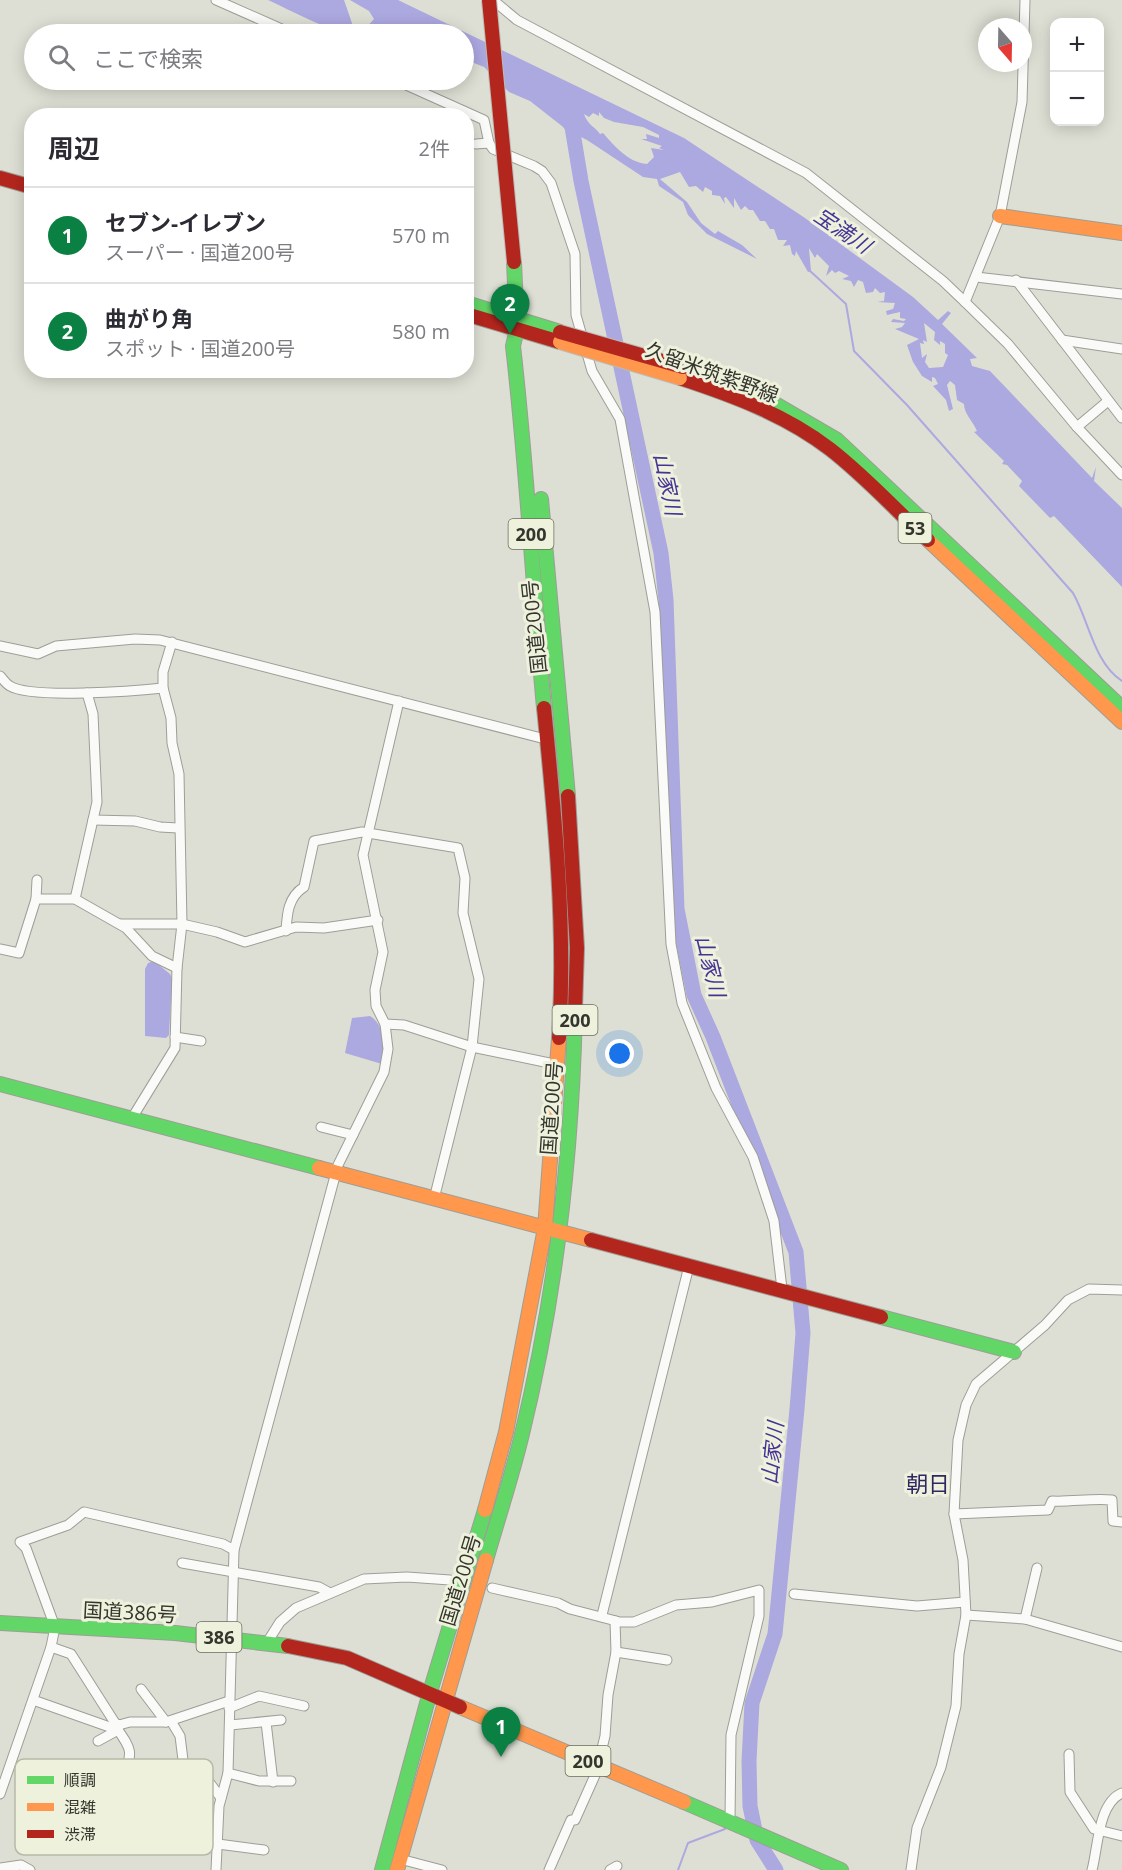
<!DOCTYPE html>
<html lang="ja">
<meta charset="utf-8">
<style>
body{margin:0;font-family:"Open Sans","Noto Sans JP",sans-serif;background:#f7f7f7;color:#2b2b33}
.controls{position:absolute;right:18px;top:18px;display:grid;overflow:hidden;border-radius:12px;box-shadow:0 3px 15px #0003}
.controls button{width:54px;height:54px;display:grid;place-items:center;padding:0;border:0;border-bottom:2px solid #e1e1e2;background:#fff;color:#2b2b33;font:30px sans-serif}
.compass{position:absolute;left:978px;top:18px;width:54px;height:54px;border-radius:50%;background:#fff;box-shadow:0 3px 15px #0003;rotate:160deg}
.you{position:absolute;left:620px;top:1054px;width:21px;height:21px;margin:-15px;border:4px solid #fff;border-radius:50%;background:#1a73e8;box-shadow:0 0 0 9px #1a73e833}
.badge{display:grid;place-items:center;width:39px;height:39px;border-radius:50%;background:#0b8043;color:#fff;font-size:20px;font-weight:700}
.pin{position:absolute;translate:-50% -50px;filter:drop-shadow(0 2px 3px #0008)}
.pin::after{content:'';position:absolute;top:32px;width:21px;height:18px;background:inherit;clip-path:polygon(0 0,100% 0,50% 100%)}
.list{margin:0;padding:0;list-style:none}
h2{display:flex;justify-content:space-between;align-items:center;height:78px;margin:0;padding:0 24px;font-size:26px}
h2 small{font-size:20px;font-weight:400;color:#7c7c81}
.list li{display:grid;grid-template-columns:39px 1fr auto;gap:18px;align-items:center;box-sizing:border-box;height:96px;padding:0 24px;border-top:2px solid #e1e1e2}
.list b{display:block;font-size:22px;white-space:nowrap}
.list p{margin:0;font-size:20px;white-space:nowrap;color:#7c7c81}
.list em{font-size:20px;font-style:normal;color:#7c7c81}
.icon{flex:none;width:33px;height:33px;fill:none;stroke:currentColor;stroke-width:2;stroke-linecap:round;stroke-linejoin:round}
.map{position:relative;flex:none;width:1122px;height:1870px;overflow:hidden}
.search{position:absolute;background:#fff;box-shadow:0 3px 15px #0003;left:24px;top:24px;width:450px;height:66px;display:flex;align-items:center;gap:15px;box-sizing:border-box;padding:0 21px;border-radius:33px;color:#7c7c81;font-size:22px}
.panel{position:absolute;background:#fff;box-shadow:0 3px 15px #0003;left:24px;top:108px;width:450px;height:270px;border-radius:24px}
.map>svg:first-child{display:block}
.water{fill:#aca8e0;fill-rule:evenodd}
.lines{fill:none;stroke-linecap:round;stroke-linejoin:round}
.stream{stroke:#aca8e0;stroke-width:2}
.river{stroke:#aca8e0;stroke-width:15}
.street-casing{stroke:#9d9e96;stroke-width:11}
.fast-casing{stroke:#9d9e96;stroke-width:16}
.slow-casing{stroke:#9d9e96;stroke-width:16}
.jam-casing{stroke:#9d9e96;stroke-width:16}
.street{stroke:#fafaf9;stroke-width:9}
.fast{stroke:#63d668;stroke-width:14}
.slow{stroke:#ff974d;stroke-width:14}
.jam{stroke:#b3261e;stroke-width:14}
.slow-bridge-casing{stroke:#bbbcb6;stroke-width:16;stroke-linecap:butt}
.jam-bridge-casing{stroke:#bbbcb6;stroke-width:16;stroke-linecap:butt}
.slow-bridge{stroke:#ff974d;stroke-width:14}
.jam-bridge{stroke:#b3261e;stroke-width:14}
.labels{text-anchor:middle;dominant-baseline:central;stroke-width:6;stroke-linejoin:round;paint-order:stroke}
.shield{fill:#eef1dc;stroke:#6c6d61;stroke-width:1.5}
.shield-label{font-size:18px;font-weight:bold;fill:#34352c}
.street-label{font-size:20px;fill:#34352c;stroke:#eef1dc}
.water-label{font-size:21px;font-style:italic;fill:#453495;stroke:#eef1dc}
.quarter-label{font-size:22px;fill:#302762;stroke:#eef1dc}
.key{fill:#eef1dc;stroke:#b6b9a7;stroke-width:1.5}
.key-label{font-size:16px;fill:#34352c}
</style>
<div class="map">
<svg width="1122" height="1870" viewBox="0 0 1122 1870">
<rect width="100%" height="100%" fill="#dedfd4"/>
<g class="water">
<path d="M268,0H344L353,26L363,31L374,19L369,11L350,0H398L684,138L805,218L913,297L938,320L948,311L951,313L942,324L977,358L970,359L972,366L990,371L1092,478L1096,467L1094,481L1122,508V587L1054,516L1050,518L1019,486L1022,481L1007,465L1002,464L1004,461L974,432L977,431C973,421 964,414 964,404L957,400L955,385L950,381L947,385L953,409L949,411L946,400L933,386L938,384L935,378L932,377V382L922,376L913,362L907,345L919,339L895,329L902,327L905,323L891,322L893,319L904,321L906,319L900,318V312L887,315L886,311L893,309L895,303L877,302L884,301L885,292L880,293L875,288L873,292L866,293L863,282L858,280L854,287L851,281L842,279L849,276L839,271L835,273L832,270L826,276L829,266L817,254L815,258L809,248L811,271L808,272L796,251L795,256L792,254L790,245L783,246L787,240H778L774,229H770L765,221H760L753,210H749L745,206L741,210L734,198V208L726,197L724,198L725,204L720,196L712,195V191L705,187L703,192L696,186L689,187L680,172L660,179L687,202L701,223L715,234L718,231L742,245L757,259L707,234L688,215L683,202L659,186L657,179L643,177L587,140L567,130L530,101L509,92L484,67L464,59V34H373V30C346,43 295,12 268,0ZM599,112L604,118L614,122L643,127L659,135V138L646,134L647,139H641L662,146L659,148L664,150L651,148L654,157L647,164C628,163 612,143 603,133L600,134C595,127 587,124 584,114L589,117L593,113L599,116ZM924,323L935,332L934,340L940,345V341L945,344V353L948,355L943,367L929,368L925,362L927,354L922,358L920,343L924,344L923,340L927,342Z"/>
<polygon points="154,961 170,974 172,978 169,1035 166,1038 145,1036 145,969 148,963"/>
<path d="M370,1016C385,1025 386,1048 382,1064L345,1053L352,1018Z"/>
</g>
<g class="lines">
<g class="stream">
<path d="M809,270L846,304L854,351L907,405L1073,593C1089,621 1094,663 1122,681"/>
<polyline points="678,1870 688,1843 725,1829"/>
</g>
<polyline class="river" points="566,117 572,127 581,181 661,553 666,600 677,909 694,995 713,1037 796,1252 803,1333 797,1409 775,1634 752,1703 749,1761 750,1806 757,1840 776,1870"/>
<defs>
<g id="street">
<polyline points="216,0 293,34"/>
<polyline points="493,0 517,20 806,173 943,281 965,302 1008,344 1077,427 1122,475"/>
<polyline points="395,80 484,120 489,143 493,149 534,166 542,171 551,183 575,254 576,315 592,371 620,419 655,612 671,944 682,1003 716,1088 753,1157 774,1221 782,1289"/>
<polyline points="476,144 489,143"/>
<polyline points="976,277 1122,294"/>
<polyline points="1016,280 1122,418"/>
<polyline points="965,302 1000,216 1022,102 1025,0"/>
<polyline points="1062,340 1122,349"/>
<polyline points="1077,427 1108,401"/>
<polyline points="0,646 38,654 56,646 135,639 160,640 549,740"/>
<path d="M0,676C3,679 6,684 10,686C30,699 136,691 163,688"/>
<polyline points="93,820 135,821 160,827 178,828"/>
<polyline points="36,899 37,880"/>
<polyline points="75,899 97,802 93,714 87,693"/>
<polyline points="120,924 182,924 217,932 245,942 296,927 324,928 378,920"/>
<path d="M286,931C287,914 288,897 304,887L314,841L362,832L458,848L465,878L463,913L479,979L472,1047L434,1199"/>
<polyline points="0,949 19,953 36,899 75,899 126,928 152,956 177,968"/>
<polyline points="385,1024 404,1025 472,1047 559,1065"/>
<polyline points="175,1037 201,1041"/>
<polyline points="132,1118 175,1048 177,968 182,924 179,774 172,743 171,718 163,688 163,672 172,642"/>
<polyline points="321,1127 353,1135"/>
<path d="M954,1514L1048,1510L1052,1501C1072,1502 1092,1498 1112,1500L1113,1521L1122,1522"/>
<polyline points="182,1563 319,1587 330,1593"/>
<polyline points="492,1588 558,1603 570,1609 620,1622 634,1622 676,1605 712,1602 759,1590 759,1616 731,1735 730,1822"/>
<polyline points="794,1594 917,1606 965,1602"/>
<polyline points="602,1615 689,1266"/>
<polyline points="966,1615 1025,1619 1122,1647"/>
<polyline points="1025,1619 1037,1568"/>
<polyline points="268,1641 280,1622 296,1608 364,1579 407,1577 450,1580"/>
<polyline points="51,1647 71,1654 115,1723 119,1725 130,1722 166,1722 229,1701"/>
<polyline points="616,1652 667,1660"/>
<polyline points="141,1689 166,1722"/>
<polyline points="33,1700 118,1730"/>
<polyline points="229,1708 259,1696 304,1706"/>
<polyline points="171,1721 180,1736 184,1768 209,1782 221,1798"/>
<polyline points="266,1722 273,1782"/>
<path d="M119,1725L118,1730C132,1750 132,1751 125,1775"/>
<polyline points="230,1725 281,1720"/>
<polyline points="98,1741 118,1730"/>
<polyline points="1069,1754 1070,1792 1094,1829 1122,1836"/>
<polyline points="228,1773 259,1781 291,1781"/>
<polyline points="0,1794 51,1647 55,1627 26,1548 20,1542 68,1525 84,1512 223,1544 234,1550"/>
<polyline points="218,1844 264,1850"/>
<polyline points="400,1859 442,1870"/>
<polyline points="0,1868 21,1865 30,1870"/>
<polyline points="216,1870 219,1806 228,1773 234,1550 338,1165 384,1072 388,1049 385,1024 376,1006 375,990 383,952 363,855 399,701"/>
<polyline points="549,1870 571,1820 575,1820 596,1773 605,1736 608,1695 616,1652 615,1621"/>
<polyline points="610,1870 617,1866"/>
<polyline points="911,1870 917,1828 941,1767 956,1706 959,1654 966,1615 963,1560 954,1514 958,1440 966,1405 976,1384 1045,1325 1068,1300 1089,1289 1122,1290"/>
<path d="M1092,1870C1098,1848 1098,1803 1122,1793"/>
</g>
<g id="fast">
<path d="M514,262L517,329L513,346C527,467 533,587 544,708"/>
<polyline points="466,303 560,332"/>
<polyline points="683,367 763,397 837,440 1122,708"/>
<polyline points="541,499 568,796"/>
<polyline points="0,1084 319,1168"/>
<polyline points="881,1317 1014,1352"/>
<path d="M486,1560C498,1518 512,1476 522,1434C556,1295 572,1152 575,1010"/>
<polyline points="0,1623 175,1633 288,1646"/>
<polyline points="684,1802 841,1870"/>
<polyline points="382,1870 430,1692 485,1510"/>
</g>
<g id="slow">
<polyline points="1000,216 1122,233"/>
<polyline points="928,540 1122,722"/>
<polyline points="319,1168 591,1240"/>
<polyline points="485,1510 506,1432 545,1228 559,1038"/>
<polyline points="460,1707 684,1802"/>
<polyline points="397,1870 486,1560"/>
</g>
<g id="jam">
<polyline points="0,178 32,187"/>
<polyline points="466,314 560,342"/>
<path d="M680,378C732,395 786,415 830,449C865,476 896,510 928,540"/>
<path d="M544,708C555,818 566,928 559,1038"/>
<polyline points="568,796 577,948 575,1010"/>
<polyline points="591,1240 881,1317"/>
<polyline points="288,1646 347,1658 460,1707"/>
</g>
</defs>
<use href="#street" class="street-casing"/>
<use href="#fast" class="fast-casing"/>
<use href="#slow" class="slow-casing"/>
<use href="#jam" class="jam-casing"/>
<use href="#street" class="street"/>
<use href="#fast" class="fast"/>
<use href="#slow" class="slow"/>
<use href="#jam" class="jam"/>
<defs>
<polyline id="slow-bridge" points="560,342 680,378"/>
<g id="jam-bridge">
<polyline points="489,0 514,262"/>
<polyline points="560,332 683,367"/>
</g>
</defs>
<use href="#slow-bridge" class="slow-bridge-casing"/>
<use href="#jam-bridge" class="jam-bridge-casing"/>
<use href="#slow-bridge" class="slow-bridge"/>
<use href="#jam-bridge" class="jam-bridge"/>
</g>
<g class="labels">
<g class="shield">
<rect x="898.5" y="513" width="33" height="30" rx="4.5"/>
<rect x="508.5" y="519" width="45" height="30" rx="4.5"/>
<rect x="552.5" y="1005" width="45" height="30" rx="4.5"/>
<rect x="196.5" y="1622" width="45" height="30" rx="4.5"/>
<rect x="565.5" y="1746" width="45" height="30" rx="4.5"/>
</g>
<g class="shield-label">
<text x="915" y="528">53</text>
<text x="531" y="534">200</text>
<text x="575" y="1020">200</text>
<text x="219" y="1637">386</text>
<text x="588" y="1761">200</text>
</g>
<g class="street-label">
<text transform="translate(712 372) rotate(20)">久留米筑紫野線</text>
<text transform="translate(534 627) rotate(-96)">国道200号</text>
<text transform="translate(551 1108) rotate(-86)">国道200号</text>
<text transform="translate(460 1580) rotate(-73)">国道200号</text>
<text transform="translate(130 1612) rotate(3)">国道386号</text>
</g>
<g class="water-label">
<text transform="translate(843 230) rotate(34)">宝満川</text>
<text transform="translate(668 484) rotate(78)">山家川</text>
<text transform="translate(711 966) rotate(76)">山家川</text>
<text transform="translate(772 1453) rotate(-84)">山家川</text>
</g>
<g class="quarter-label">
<text x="928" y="1483">朝日</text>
</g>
</g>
<rect x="15" y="1759" width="198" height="96" rx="9" class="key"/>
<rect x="27" y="1776" width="27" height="8" fill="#63d668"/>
<rect x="27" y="1803" width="27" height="8" fill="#ff974d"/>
<rect x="27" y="1830" width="27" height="8" fill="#b3261e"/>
<g class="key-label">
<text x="64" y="1786">順調</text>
<text x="64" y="1813">混雑</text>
<text x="64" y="1840">渋滞</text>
</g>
</svg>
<div class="controls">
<button>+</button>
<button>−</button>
</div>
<svg class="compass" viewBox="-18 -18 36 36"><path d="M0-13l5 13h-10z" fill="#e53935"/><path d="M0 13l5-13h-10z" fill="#7c7c81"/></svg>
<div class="you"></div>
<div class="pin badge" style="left:501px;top:1757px">1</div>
<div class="pin badge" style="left:510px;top:334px">2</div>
<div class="search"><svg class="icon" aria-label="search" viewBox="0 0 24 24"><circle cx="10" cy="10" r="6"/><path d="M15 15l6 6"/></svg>ここで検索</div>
<section class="panel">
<h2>周辺<small>2件</small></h2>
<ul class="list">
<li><span class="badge">1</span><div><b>セブン-イレブン</b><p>スーパー · 国道200号</p></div><em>570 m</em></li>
<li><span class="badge">2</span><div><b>曲がり角</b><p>スポット · 国道200号</p></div><em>580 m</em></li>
</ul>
</section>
</div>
